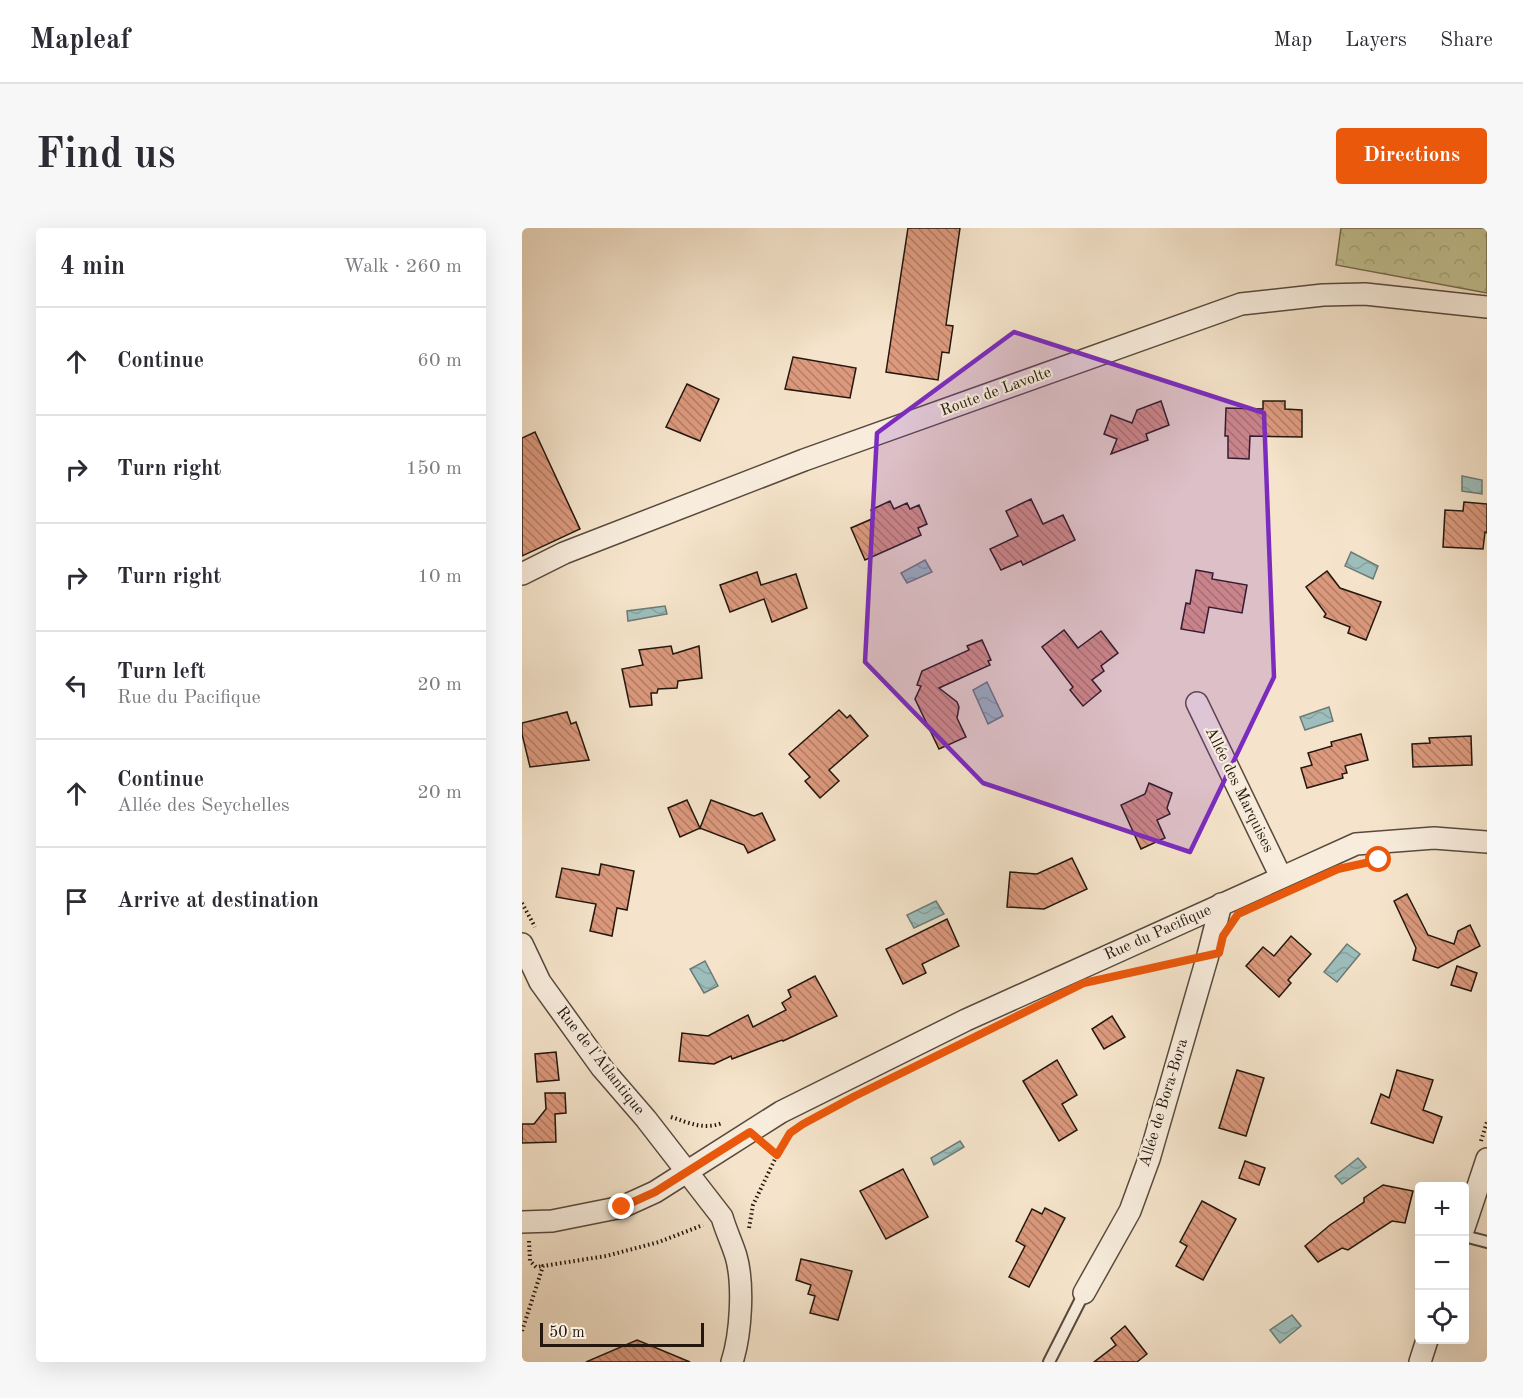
<!DOCTYPE html>
<meta charset="utf-8">
<style>
body{margin:0;font-family:"Old Standard TT",serif;background:#f7f7f7;color:#2b2b33}
.controls{position:absolute;right:18px;bottom:18px;display:grid;overflow:hidden;border-radius:6px;box-shadow:0 6px 24px #0002}
.controls button{width:54px;height:54px;display:grid;place-items:center;padding:0;border:0;border-bottom:2px solid #e1e1e2;background:#fff;color:#2b2b33;font:30px sans-serif}
.scale{position:absolute;left:18px;bottom:15px;width:164px;box-sizing:border-box;padding-left:6px;border:3px solid #23170e;border-top:0;font-size:16px;line-height:21px;white-space:nowrap;color:#23170e;-webkit-text-stroke:4px #f8eddd;paint-order:stroke}
.stop{position:absolute;width:18px;height:18px;margin:-14px;border:4px solid #ea580c;border-radius:50%;background:#fff}
.stop.end{background:#ea580c;border-color:#fff;box-shadow:0 2px 6px #0008}
.list{margin:0;padding:0;list-style:none}
h2{display:flex;justify-content:space-between;align-items:center;height:78px;margin:0;padding:0 24px;font-size:26px}
h2 small{font-size:20px;font-weight:400;color:#7c7c81}
.list li{display:grid;grid-template-columns:39px 1fr auto;gap:18px;align-items:center;box-sizing:border-box;height:108px;padding:0 24px;border-top:2px solid #e1e1e2}
.list b{display:block;font-size:22px;white-space:nowrap}
.list p{margin:0;font-size:20px;white-space:nowrap;color:#7c7c81}
.list em{font-size:20px;font-style:normal;color:#7c7c81}
.icon{flex:none;width:33px;height:33px;fill:none;stroke:currentColor;stroke-width:2;stroke-linecap:round;stroke-linejoin:round}
.map{position:relative;flex:none;width:965px;height:1134px;overflow:hidden;border-radius:6px}
header{display:flex;align-items:center;gap:36px;box-sizing:border-box;height:84px;padding:0 30px;background:#fff;border-bottom:2px solid #e1e1e2}
header strong{font-size:28px}
nav{display:flex;gap:33px;margin-inline-start:auto;font-size:21px}
.intro{display:flex;align-items:center;justify-content:space-between;box-sizing:border-box;height:144px;padding:0 36px}
h1{margin:0;font-size:42px}
.button{padding:15px 27px;border-radius:6px;background:#ea580c;color:#fff;font-size:21px;font-weight:700}
main{display:flex;gap:36px;padding:0 36px}
aside{flex:1;background:#fff;border-radius:6px;box-shadow:0 6px 24px #0002}
.map>svg:first-child{display:block}
.forest{fill:url(#forest-crowns);stroke:#736c50;stroke-width:1.5}
.water{fill:url(#water-waves);stroke:#6c7b76;stroke-width:1.5}
.building{fill:url(#building-back-hatch);stroke:#23170e;stroke-width:1.5}
.lines{fill:none;stroke-linecap:round;stroke-linejoin:round}
.lane-casing{stroke:#584a3d;stroke-width:14}
.street-casing{stroke:#584a3d;stroke-width:24}
.path{stroke:#23170e;stroke-width:4;stroke-dasharray:1.5 3;stroke-linecap:butt}
.lane{stroke:#f8eddd;stroke-width:10}
.street{stroke:#f8eddd;stroke-width:21}
.route{stroke:#ea580c;stroke-width:8}
.marked{fill:#7b2cbf;fill-opacity:0.2;stroke:#7b2cbf;stroke-width:4.5;stroke-linejoin:round}
.labels{text-anchor:middle;dominant-baseline:central;stroke-width:4.5;stroke-linejoin:round;paint-order:stroke}
.street-label{font-size:16px;fill:#23170e;stroke:#f8eddd}
</style>
<header>
<strong>Mapleaf</strong>
<nav><a>Map</a><a>Layers</a><a>Share</a></nav>
</header>
<div class="intro"><h1>Find us</h1><a class="button">Directions</a></div>
<main>
<aside>
<h2>4 min<small>Walk · 260 m</small></h2>
<ul class="list">
<li><svg class="icon" aria-label="ahead" viewBox="0 0 24 24"><path d="M12 20V5M6 11l6-6 6 6"/></svg><div><b>Continue</b></div><em>60 m</em></li>
<li><svg class="icon" aria-label="right" viewBox="0 0 24 24"><path d="M7 20v-9h11M14 6l5 5-5 5"/></svg><div><b>Turn right</b></div><em>150 m</em></li>
<li><svg class="icon" aria-label="right" viewBox="0 0 24 24"><path d="M7 20v-9h11M14 6l5 5-5 5"/></svg><div><b>Turn right</b></div><em>10 m</em></li>
<li><svg class="icon" aria-label="left" viewBox="0 0 24 24"><path d="M17 20v-9H6M10 6l-5 5 5 5"/></svg><div><b>Turn left</b><p>Rue du Pacifique</p></div><em>20 m</em></li>
<li><svg class="icon" aria-label="ahead" viewBox="0 0 24 24"><path d="M12 20V5M6 11l6-6 6 6"/></svg><div><b>Continue</b><p>Allée des Seychelles</p></div><em>20 m</em></li>
<li><svg class="icon" aria-label="arrive" viewBox="0 0 24 24"><path d="M6 21V4h12l-3 4 3 4H6"/></svg><div><b>Arrive at destination</b></div></li>
</ul>
</aside>
<div class="map">
<svg width="965" height="1134" viewBox="0 0 965 1134">
<defs>
<pattern id="forest-crowns" width="20" height="18" patternUnits="userSpaceOnUse" patternTransform="scale(1.5)"><rect width="20" height="18" fill="#c3c292"/><path d="M2 6a3 3 0 1 1 6 0M12 15a3 3 0 1 1 6 0" fill="none" stroke="#a7a67d"/></pattern>
<pattern id="water-waves" width="16" height="10" patternUnits="userSpaceOnUse" patternTransform="scale(1.5)"><rect width="16" height="10" fill="#9dbebc"/><path d="M0 5q4-4 8 0t8 0" fill="none" stroke="#87a3a0"/></pattern>
<pattern id="building-back-hatch" width="6" height="6" patternUnits="userSpaceOnUse" patternTransform="scale(1.5)"><rect width="6" height="6" fill="#dc997d"/><path d="M-1 5l2 2M0 0l6 6M5-1l2 2" fill="none" stroke="#b27c65"/></pattern>
</defs>
<rect width="100%" height="100%" fill="#f5e4cb"/>
<filter id="stains"><feTurbulence type="fractalNoise" baseFrequency=".00333" numOctaves="4"/><feColorMatrix values="0 0 0 0 .2 0 0 0 0 .09 0 0 0 0 .02 0 0 0 .5 -.17"/></filter>
<radialGradient id="worn" r=".72"><stop offset=".6" stop-color="#630" stop-opacity="0"/><stop offset="1" stop-color="#630" stop-opacity=".3"/></radialGradient>
<polygon class="forest" points="819,0 965,0 965,65 814,37"/>
<g class="water">
<polygon points="940,248 960,252 960,266 940,263"/>
<polygon points="829,324 856,338 851,351 823,338"/>
<polygon points="403,332 410,344 385,355 379,345"/>
<polygon points="143,378 145,386 106,393 105,383"/>
<polygon points="465,454 481,488 466,496 451,462"/>
<polygon points="807,479 811,493 783,502 778,489"/>
<polygon points="414,673 422,686 392,700 385,687"/>
<polygon points="825,716 838,726 815,754 802,744"/>
<polygon points="183,733 196,758 182,765 168,741"/>
<polygon points="438,913 442,919 412,937 409,930"/>
<polygon points="836,930 844,939 820,956 813,948"/>
<polygon points="770,1087 779,1098 758,1115 748,1102"/>
</g>
<g class="building">
<polygon points="386,0 438,0 424,97 431,98 427,125 420,124 416,152 364,144"/>
<polygon points="271,129 334,140 328,170 263,161"/>
<polygon points="165,156 197,171 178,213 144,199"/>
<polygon points="639,173 647,197 624,206 626,212 589,226 595,211 582,206 589,187 610,195 615,182"/>
<polygon points="741,173 763,173 763,181 780,182 780,209 728,208 727,231 706,230 706,208 703,208 704,180 741,181"/>
<polygon points="13,204 58,301 0,328 0,210"/>
<polygon points="509,271 521,296 541,287 553,312 501,337 499,333 479,342 468,321 496,308 484,283"/>
<polygon points="368,273 372,281 385,275 388,281 397,277 405,296 396,300 399,307 343,332 329,300 352,290 349,282"/>
<polygon points="942,274 965,276 965,305 963,304 961,321 921,319 923,282 941,283"/>
<polygon points="674,342 691,345 690,351 725,357 720,385 687,379 682,405 659,401 664,375 668,376"/>
<polygon points="805,343 818,360 859,374 844,412 826,405 828,399 802,389 804,386 784,359"/>
<polygon points="235,344 239,357 274,346 285,380 250,394 242,371 208,384 198,357"/>
<polygon points="542,402 556,420 579,403 596,425 579,438 582,443 570,452 579,463 561,478 548,462 551,459 520,419"/>
<polygon points="460,412 469,432 466,433 468,437 417,460 435,474 437,479 435,490 444,509 417,521 393,471 399,458 395,457 400,443 447,422 445,418"/>
<polygon points="149,418 151,426 177,418 180,450 156,453 155,460 136,461 135,465 129,465 130,477 108,479 100,441 121,437 117,422"/>
<polygon points="317,482 325,490 328,487 346,508 307,542 317,553 298,570 283,553 288,549 267,526"/>
<polygon points="45,484 49,496 54,494 67,532 8,539 0,506 0,495"/>
<polygon points="839,506 846,532 823,538 825,545 820,546 821,550 785,560 779,540 790,537 786,525 810,518 809,514"/>
<polygon points="949,508 950,537 891,539 890,516 908,515 907,510"/>
<polygon points="627,555 650,565 645,580 648,586 635,592 643,610 619,621 599,577 623,566"/>
<polygon points="165,572 178,600 189,572 232,588 240,585 253,612 226,625 222,617 178,600 158,609 146,580"/>
<polygon points="550,630 565,661 522,681 485,679 488,644 515,646"/>
<polygon points="79,636 112,643 105,682 95,680 90,708 68,703 74,676 34,669 40,640 77,647"/>
<polygon points="885,666 906,707 932,716 936,703 948,697 958,718 916,740 891,732 894,720 872,673"/>
<polygon points="425,691 437,718 400,736 404,745 381,756 364,721"/>
<polygon points="769,708 789,726 766,752 769,755 757,769 724,738 741,719 752,728"/>
<polygon points="935,738 955,745 949,763 929,757"/>
<polygon points="293,748 315,788 261,813 260,812 210,831 209,828 192,836 157,833 160,805 186,808 226,787 231,799 264,782 260,775 269,769 266,762"/>
<polygon points="590,788 603,809 582,821 570,801"/>
<polygon points="34,824 37,852 15,854 13,826"/>
<polygon points="535,832 555,867 540,876 555,902 537,913 501,853"/>
<polygon points="715,842 742,850 724,908 697,900"/>
<polygon points="875,842 911,852 901,882 920,889 911,915 849,895 859,866 867,870"/>
<polygon points="23,865 43,865 44,885 33,886 34,914 0,915 0,896 12,896 24,881"/>
<polygon points="723,933 743,940 737,957 717,950"/>
<polygon points="381,941 406,989 364,1011 338,963"/>
<polygon points="861,957 891,963 883,995 870,993 826,1022 820,1020 796,1034 783,1018 808,997 842,974 842,970"/>
<polygon points="680,973 714,991 681,1052 654,1038 665,1018 658,1014"/>
<polygon points="523,980 543,990 507,1059 487,1049 503,1018 494,1013 510,981 520,986"/>
<polygon points="279,1031 330,1043 316,1092 288,1085 293,1068 286,1066 289,1057 274,1052"/>
<polygon points="603,1098 625,1126 615,1134 572,1134 594,1117 589,1110"/>
<polygon points="115,1112 168,1134 64,1134"/>
</g>
<g class="lines">
<defs>
<g id="lane">
<polyline points="942,1008 965,1014"/>
<polyline points="527,1134 562,1065"/>
</g>
<g id="street">
<polyline points="0,346 42,325 282,232 719,76 801,67 843,66 965,79"/>
<polyline points="675,475 759,649"/>
<path d="M0,716L18,754L80,840L124,891L200,989C204,1003 210,1015 214,1028C222,1056 219,1106 210,1134"/>
<polyline points="0,994 30,993 100,979 133,964 259,884 444,792 834,616 912,610 965,614"/>
<polyline points="942,1000 965,931"/>
<polyline points="562,1065 608,983 627,931 686,727 699,676"/>
<polyline points="898,1134 905,1112"/>
</g>
</defs>
<use href="#lane" class="lane-casing"/>
<use href="#street" class="street-casing"/>
<g class="path">
<polyline points="0,675 13,699"/>
<polyline points="606,744 664,733"/>
<path d="M149,889C167,895 182,902 200,895"/>
<polyline points="959,913 965,894"/>
<polyline points="244,918 255,927"/>
<polyline points="227,1000 231,977 255,927 270,904"/>
<polyline points="7,1013 8,1033 14,1039 21,1038"/>
<polyline points="0,1103 21,1038 84,1028 137,1014 181,997"/>
</g>
<use href="#lane" class="lane"/>
<use href="#street" class="street"/>
</g>
<g class="lines">
<polyline class="route" points="100,979 133,964 228,904 255,927 268,905 281,896 333,868 562,755 697,725 701,708 716,686 816,641 857,632"/>
</g>
<path class="marked" d="M492,104L742,185L752,449L668,624L461,555L343,434L355,205Z"/>
<g class="labels">
<g class="street-label">
<text transform="translate(474 164) rotate(-20)">Route de Lavolte</text>
<text transform="translate(717 562) rotate(64)">Allée des Marquises</text>
<text transform="translate(636 705) rotate(-24)">Rue du Pacifique</text>
<text transform="translate(78 833) rotate(52)">Rue de l'Atlantique</text>
<text transform="translate(642 875) rotate(-73)">Allée de Bora-Bora</text>
</g>
</g>
<rect width="100%" height="100%" filter="url(#stains)"/>
<rect width="100%" height="100%" fill="url(#worn)"/>
</svg>
<div class="controls">
<button>+</button>
<button>−</button>
<button><svg class="icon" aria-label="locate" viewBox="0 0 24 24"><circle cx="12" cy="12" r="6"/><path d="M12 2v4M12 18v4M2 12h4M18 12h4"/></svg></button>
</div>
<div class="scale">50 m</div>
<div class="stop" style="left:857px;top:632px"></div>
<div class="stop end" style="left:100px;top:979px"></div>
</div>
</main>
